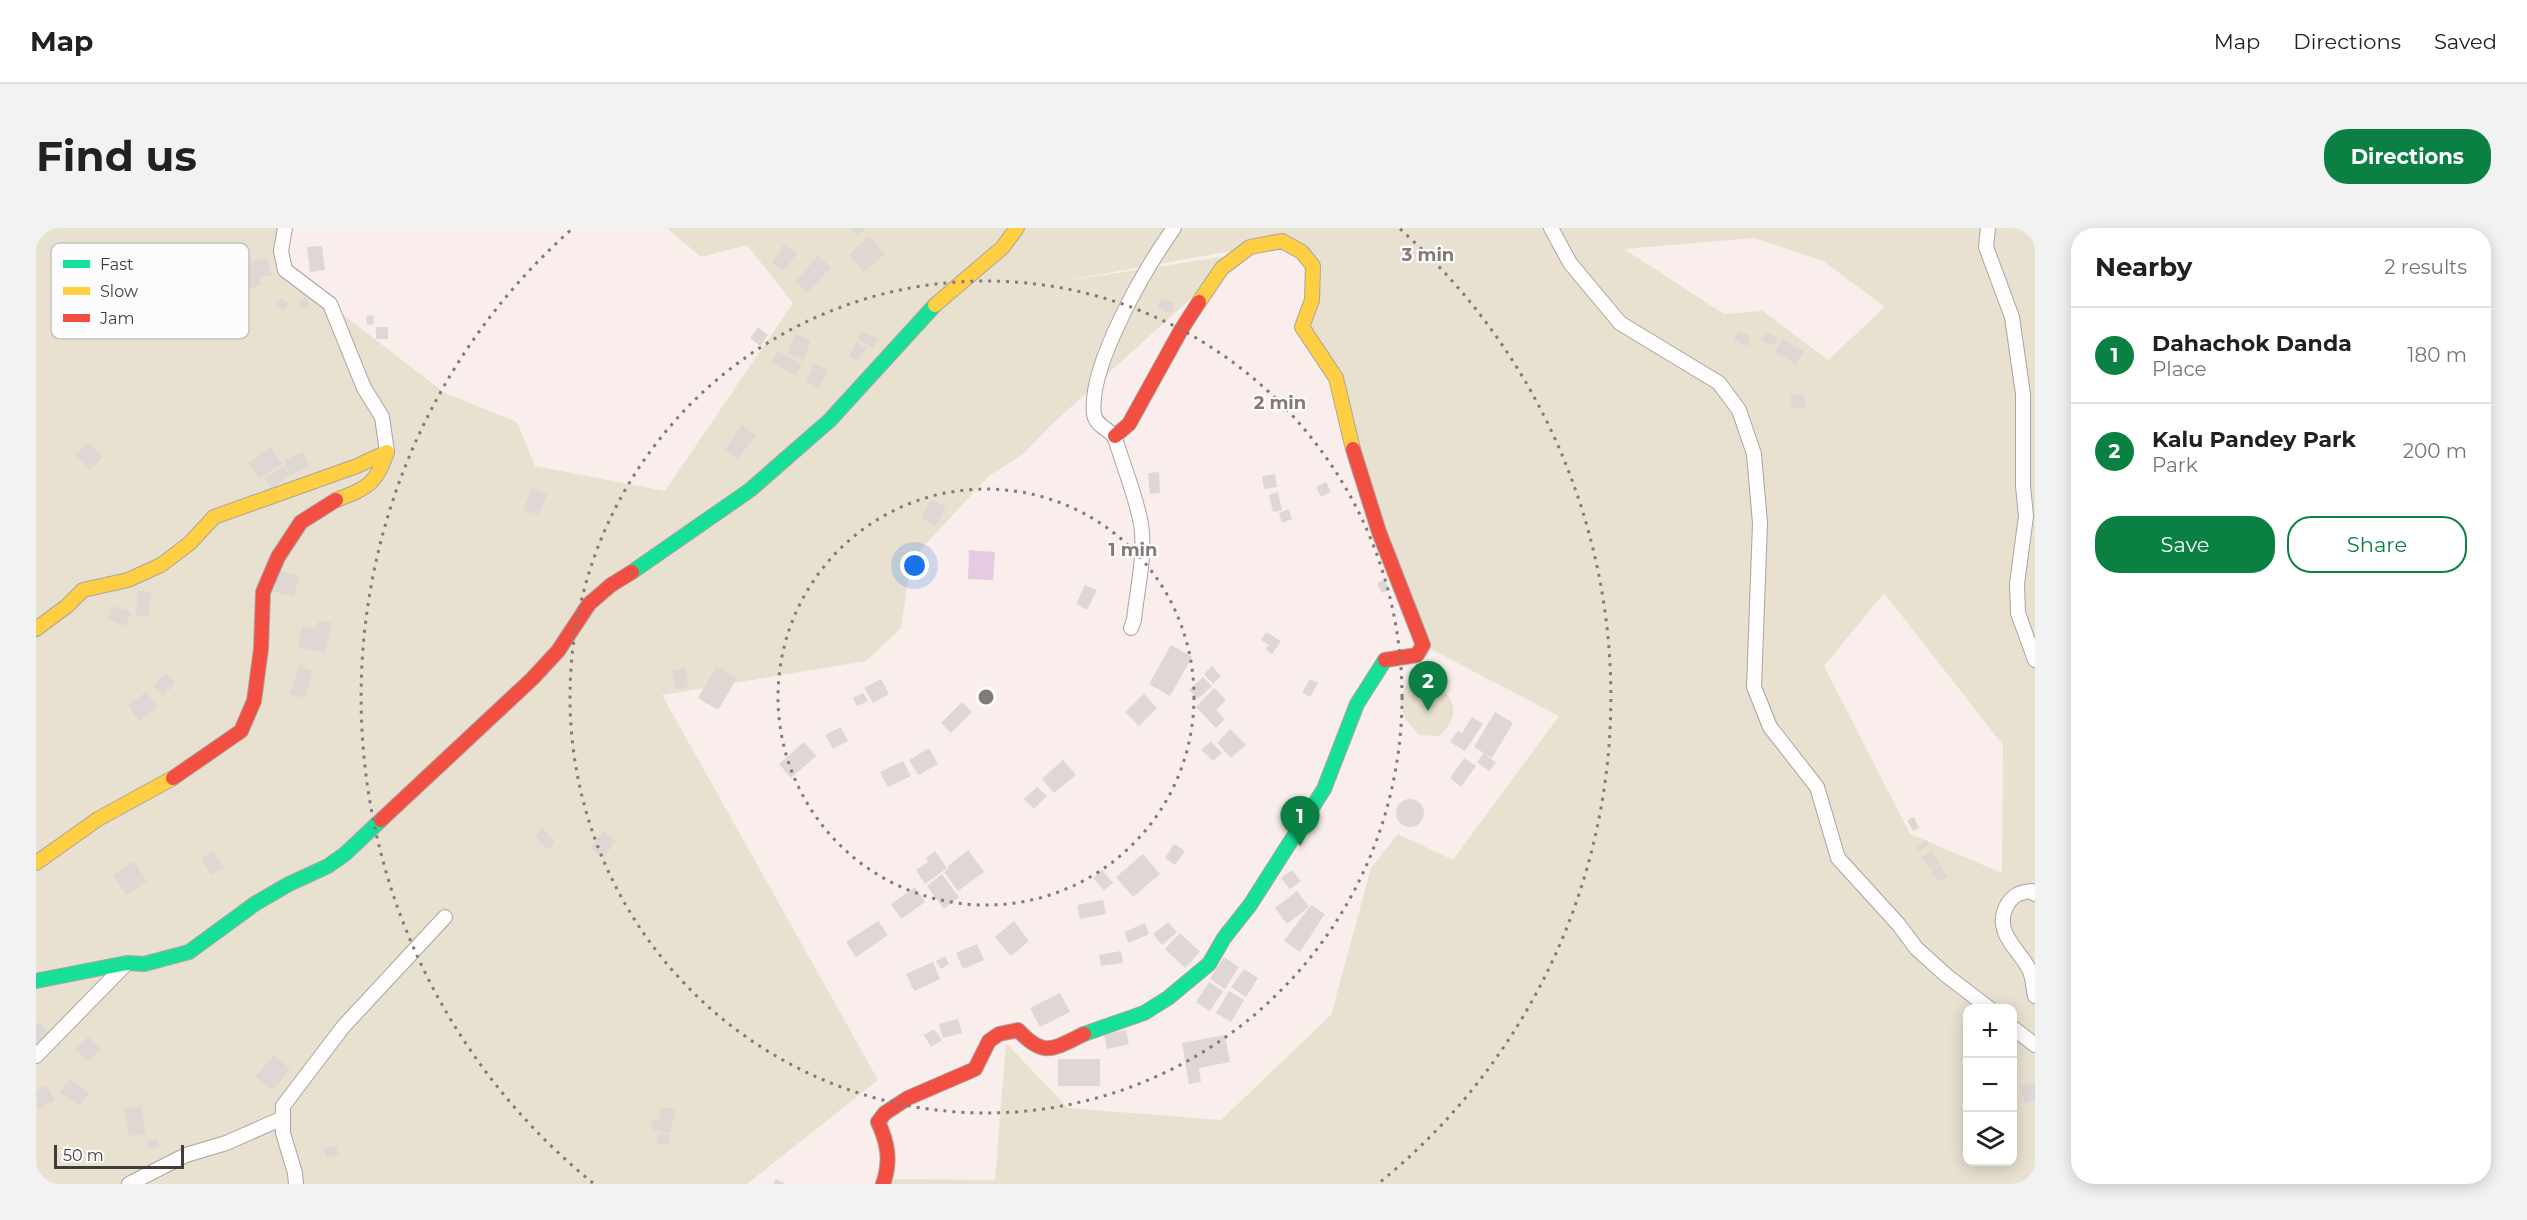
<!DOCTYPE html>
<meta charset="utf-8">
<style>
body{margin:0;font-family:Montserrat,sans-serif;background:#f2f2f2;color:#202124}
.controls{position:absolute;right:18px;bottom:18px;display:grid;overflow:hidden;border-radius:12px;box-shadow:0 3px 15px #0003}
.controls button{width:54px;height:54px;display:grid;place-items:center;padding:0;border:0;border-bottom:2px solid #e0e0e0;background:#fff;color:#202124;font:30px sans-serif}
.scale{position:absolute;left:18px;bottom:15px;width:130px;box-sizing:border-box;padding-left:6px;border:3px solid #433b39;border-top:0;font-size:16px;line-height:21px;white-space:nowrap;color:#433b39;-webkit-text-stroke:4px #fcfcfc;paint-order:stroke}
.you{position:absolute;left:879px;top:338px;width:21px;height:21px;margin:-15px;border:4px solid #fff;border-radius:50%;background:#1a73e8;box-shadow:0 0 0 9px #1a73e833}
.badge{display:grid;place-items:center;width:39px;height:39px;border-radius:50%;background:#0b8043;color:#fff;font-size:20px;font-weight:700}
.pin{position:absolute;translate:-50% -50px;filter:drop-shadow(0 2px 3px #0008)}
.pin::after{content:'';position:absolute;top:32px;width:21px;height:18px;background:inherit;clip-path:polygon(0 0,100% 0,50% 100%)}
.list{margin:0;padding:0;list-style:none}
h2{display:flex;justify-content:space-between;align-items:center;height:78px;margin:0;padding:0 24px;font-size:26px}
h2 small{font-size:20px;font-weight:400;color:#757577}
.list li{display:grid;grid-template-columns:39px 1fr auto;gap:18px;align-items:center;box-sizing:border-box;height:96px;padding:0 24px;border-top:2px solid #e0e0e0}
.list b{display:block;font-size:22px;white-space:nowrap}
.list p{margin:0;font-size:20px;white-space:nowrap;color:#757577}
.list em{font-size:20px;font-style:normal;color:#757577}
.actions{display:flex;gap:12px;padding:18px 24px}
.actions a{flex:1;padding:14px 0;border:2px solid #0b8043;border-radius:24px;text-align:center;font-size:21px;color:#0b8043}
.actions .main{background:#0b8043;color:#fff}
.icon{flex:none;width:33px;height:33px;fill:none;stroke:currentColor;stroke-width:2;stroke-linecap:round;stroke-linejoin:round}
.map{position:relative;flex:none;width:1999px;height:956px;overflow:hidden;border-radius:24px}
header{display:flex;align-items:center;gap:36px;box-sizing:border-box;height:84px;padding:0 30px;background:#fff;border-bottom:2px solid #e0e0e0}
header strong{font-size:28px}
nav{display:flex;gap:33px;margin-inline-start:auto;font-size:21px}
.intro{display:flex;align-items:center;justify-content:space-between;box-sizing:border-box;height:144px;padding:0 36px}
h1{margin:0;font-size:42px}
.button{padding:15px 27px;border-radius:24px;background:#0b8043;color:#fff;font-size:21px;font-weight:700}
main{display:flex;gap:36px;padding:0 36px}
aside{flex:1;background:#fff;border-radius:24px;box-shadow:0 3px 15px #0003}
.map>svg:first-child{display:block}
.green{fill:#e8e1d0;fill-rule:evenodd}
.water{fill:#e5cae0}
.building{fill:#dfd7d3}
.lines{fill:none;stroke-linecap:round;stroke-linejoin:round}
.street-casing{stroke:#aba3a1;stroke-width:16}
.fast-casing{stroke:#aba3a1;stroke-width:16}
.slow-casing{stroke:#aba3a1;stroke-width:16}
.jam-casing{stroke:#aba3a1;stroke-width:16}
.street{stroke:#fefcfc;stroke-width:14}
.fast{stroke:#16e098;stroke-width:14}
.slow{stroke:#ffcf43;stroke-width:14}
.jam{stroke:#f24e42;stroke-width:14}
.ring{fill:none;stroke:#837a77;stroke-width:3;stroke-dasharray:3 6}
.key{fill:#fcfcfc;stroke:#c4c2c2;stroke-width:1.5}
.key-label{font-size:16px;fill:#433b39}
.centre{fill:#837a77;stroke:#fcfcfc;stroke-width:3}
.ring-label{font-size:18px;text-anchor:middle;font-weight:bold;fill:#837a77;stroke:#fcfcfc;stroke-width:4.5;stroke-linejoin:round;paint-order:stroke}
</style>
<header>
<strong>Map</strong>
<nav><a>Map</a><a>Directions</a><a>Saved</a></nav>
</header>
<div class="intro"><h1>Find us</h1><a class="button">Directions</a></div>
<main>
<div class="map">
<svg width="1999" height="956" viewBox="0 0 1999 956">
<rect width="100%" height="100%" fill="#f9eeeb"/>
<g class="green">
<path d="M0,0H249V42L409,165L481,194L499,238L629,263L757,75L711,17L665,29L631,0H1999V956H843L849,951L959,952L970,815L1032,880L1185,892L1295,787L1335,640L1362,606L1417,632L1523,488L1387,417L1300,150L1266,99L1277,38L1245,14L1022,54L1204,26L1014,198L987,226L953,248L886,320L873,345L865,400L830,433L626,467L842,852L711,956H0ZM1719,10L1787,33L1849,79L1792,132L1727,83L1688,86L1588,21ZM1848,365L1967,517L1966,645L1874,606L1788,438ZM1932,780H1976V934H1932Z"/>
<path d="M1388,453C1418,461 1428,487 1403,508L1383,507C1368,492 1357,475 1372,455Z"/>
</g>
<polygon class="water" points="933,322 959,324 957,352 932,351"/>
<g class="building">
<polygon points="816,0 830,0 822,7"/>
<polygon points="833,8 849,26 828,44 813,27"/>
<polygon points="748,16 761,25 748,43 736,35"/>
<polygon points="286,18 289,42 274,44 271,19"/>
<polygon points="782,28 795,39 772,65 759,54"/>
<polygon points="214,30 215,34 231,30 236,47 223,50 225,57 204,63 196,35"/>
<polygon points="269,69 275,77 267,82 262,75"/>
<polygon points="246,70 253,77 247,83 240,76"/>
<polygon points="1125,70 1139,75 1135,86 1121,80"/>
<polygon points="337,87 338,96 331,97 330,88"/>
<rect x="340" y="99" width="12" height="12"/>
<polygon points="722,99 732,107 724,118 714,110"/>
<polygon points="826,103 842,111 837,120 822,112"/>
<polygon points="1702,103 1715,108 1712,118 1698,113"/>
<polygon points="1730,104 1742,109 1738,118 1726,113"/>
<polygon points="759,106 775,112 767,132 752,126"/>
<polygon points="1746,111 1768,123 1760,136 1739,124"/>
<polygon points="820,114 830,120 822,133 813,128"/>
<polygon points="741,123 766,136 760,147 735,135"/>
<polygon points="778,135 792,142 783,160 770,154"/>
<polygon points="1768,166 1769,179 1756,180 1754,167"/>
<polygon points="706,197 720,207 702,231 689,221"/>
<polygon points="53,214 67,229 53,242 39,227"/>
<polygon points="234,219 246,235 224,251 212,235"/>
<polygon points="268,224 274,239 254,247 248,232"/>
<polygon points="247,238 254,247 236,261 229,251"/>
<polygon points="1123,244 1124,265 1114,266 1112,245"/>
<polygon points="1239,246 1241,259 1228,261 1226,248"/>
<polygon points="1290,254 1295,264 1285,269 1280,259"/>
<polygon points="496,260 511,266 503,287 487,282"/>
<polygon points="1242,264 1246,282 1237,284 1233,267"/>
<polygon points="895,271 910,279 900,298 885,290"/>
<polygon points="1253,281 1256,291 1246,295 1243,285"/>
<polygon points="238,342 263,348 258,369 234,363"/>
<polygon points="1348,352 1354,362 1346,365 1341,355"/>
<polygon points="1049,357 1061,362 1051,382 1040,376"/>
<polygon points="102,362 115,364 113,388 100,387"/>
<polygon points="76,378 95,384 90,398 72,392"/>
<polygon points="284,392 296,395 289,425 261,419 266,398 279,401"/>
<polygon points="1230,404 1245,413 1236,426 1229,421 1233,417 1225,412"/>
<polygon points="1135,417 1156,429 1134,468 1113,456"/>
<polygon points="263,438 277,443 268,470 254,466"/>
<polygon points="681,438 701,450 682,482 662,470"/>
<polygon points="1176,438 1185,448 1177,456 1168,446"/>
<polygon points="650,440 652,459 639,461 637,442"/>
<polygon points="130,445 140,455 127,468 117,457"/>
<polygon points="1167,449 1176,458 1162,471 1153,462"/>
<polygon points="845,451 853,466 837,475 828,460"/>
<polygon points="1274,451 1282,455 1274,469 1266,464"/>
<polygon points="1178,460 1190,472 1180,482 1189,491 1180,500 1160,479"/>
<polygon points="110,464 122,479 103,493 92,477"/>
<polygon points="827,465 832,473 821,478 817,470"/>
<polygon points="1108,466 1121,480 1103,498 1089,484"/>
<polygon points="926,474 936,484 915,505 905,495"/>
<polygon points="1459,484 1477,495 1456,530 1438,519"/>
<polygon points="1436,489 1447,496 1429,523 1414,514 1422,503 1426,505"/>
<polygon points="805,499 812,513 797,521 789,507"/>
<polygon points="1194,501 1210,517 1195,530 1181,515"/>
<polygon points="1175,513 1186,525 1177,533 1165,522"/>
<polygon points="768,514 780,528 755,550 743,536"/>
<polygon points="893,520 902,536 882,547 873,532"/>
<polygon points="1448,525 1460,535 1453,543 1441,534"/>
<polygon points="1428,530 1440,538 1425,559 1414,550"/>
<polygon points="1027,532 1040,547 1018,565 1006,551"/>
<polygon points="867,533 875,548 852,559 844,544"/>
<polygon points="1001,559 1011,568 998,581 988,571"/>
<circle cx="1374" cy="585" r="14"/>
<polygon points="1878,589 1883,600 1877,603 1871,592"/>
<polygon points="507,600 519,615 511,622 499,607"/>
<polygon points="567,603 580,613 567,630 554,620"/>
<polygon points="1890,612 1893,616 1883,624 1880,619"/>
<polygon points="1138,616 1149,623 1139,637 1129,630"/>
<polygon points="932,622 948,644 922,663 908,644 913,640 912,638"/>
<polygon points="176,623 188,639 176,647 165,631"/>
<polygon points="899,623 911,640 889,656 880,642 892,634 890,630"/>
<polygon points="1895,623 1904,635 1895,642 1886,630"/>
<polygon points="1107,626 1124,646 1097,669 1080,649"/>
<polygon points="98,633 111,653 90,667 77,647"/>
<polygon points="1904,637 1912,648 1903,654 1895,644"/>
<polygon points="1066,642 1077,655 1068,662 1057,650"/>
<polygon points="1256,642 1265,653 1254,661 1245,650"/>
<polygon points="906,646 923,669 908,681 891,658"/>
<polygon points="879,659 889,674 865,691 855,676"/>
<polygon points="1261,663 1273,679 1251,696 1239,680"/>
<polygon points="1067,672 1070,686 1044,691 1041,677"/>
<polygon points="1275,677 1289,686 1264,724 1248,713"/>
<polygon points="842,693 852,707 820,729 810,714"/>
<polygon points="978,693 993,713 975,728 959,709"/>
<polygon points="1132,694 1141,704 1126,717 1117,706"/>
<polygon points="1109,695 1113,706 1093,715 1088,704"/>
<polygon points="1144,705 1164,724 1149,740 1129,721"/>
<polygon points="941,716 948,732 927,741 920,725"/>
<polygon points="1085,723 1087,735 1065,738 1063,727"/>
<polygon points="909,728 913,736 905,741 900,733"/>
<polygon points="1188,729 1203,739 1189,761 1174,751"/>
<polygon points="897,734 904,751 878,763 870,746"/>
<polygon points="1208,741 1222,750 1210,769 1195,759"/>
<polygon points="1173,754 1187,763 1174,783 1160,774"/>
<polygon points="1193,763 1208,772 1195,794 1180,785"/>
<polygon points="1024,765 1034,784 1004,799 994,780"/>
<polygon points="922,791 926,805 907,810 903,796"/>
<polygon points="3,794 13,806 0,816 0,796"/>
<polygon points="898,801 906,812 895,819 888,807"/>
<polygon points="1090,802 1093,816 1071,821 1068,807"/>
<polygon points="1189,807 1194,834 1163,840 1165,854 1153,856 1146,815"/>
<polygon points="53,808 65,821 51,834 39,821"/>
<polygon points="238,827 254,841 237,862 220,849"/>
<rect x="1022" y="831" width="42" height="27"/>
<polygon points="34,851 53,865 43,878 24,864"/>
<polygon points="1999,854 1999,873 1989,876 1984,859"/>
<polygon points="10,857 19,872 2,882 0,863"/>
<polygon points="105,878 110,905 93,908 88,881"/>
<polygon points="625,879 639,881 635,905 615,902 617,891 623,892"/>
<polygon points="622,905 634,906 633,916 620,915"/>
<polygon points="122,911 123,919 113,920 112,912"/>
<polygon points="301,917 303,927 290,930 288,920"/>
<polygon points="740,951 750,956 737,956"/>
</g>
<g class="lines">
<defs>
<g id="street">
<polyline points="249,0 245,23 249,42 294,76 328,160 346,189 351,224"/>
<polyline points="1515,0 1534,35 1584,95 1683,155 1703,182 1718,226 1724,295 1718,459 1734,499 1781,559 1802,630 1863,697 1880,720 1911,748 1953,780"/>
<polyline points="1952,0 1950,19 1976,89 1987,166 1987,258 1990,288 1981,356 1982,385 1999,432"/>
<path d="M1095,400L1098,392C1101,361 1110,326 1105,296C1100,268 1088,240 1080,213C1077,201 1060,200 1058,186C1052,138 1110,39 1138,0"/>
<path d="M1999,666L1996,663C1984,664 1976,667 1970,679C1958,705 1982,720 1993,741C1997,749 1997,759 1999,768"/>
<polyline points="1976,799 1999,817"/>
<polyline points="0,828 91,735"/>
<polyline points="93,956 150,927 190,915 247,890"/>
<polyline points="260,956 259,945 247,905 247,878 307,799 409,689"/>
</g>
<g id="fast">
<polyline points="596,344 714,262 794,192 899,77"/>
<polyline points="0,753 91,735 108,736 153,724 220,675 253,656 292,638 309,626 345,592"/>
<polyline points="1048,806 1108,785 1132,770 1173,736 1188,710 1214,677 1288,561 1321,476 1349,432"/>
</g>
<g id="slow">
<polyline points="1163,74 1186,40 1214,19 1246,13 1266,24 1277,38 1276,72 1266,99 1300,150 1317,221"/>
<polyline points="899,77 966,20 981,0"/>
<path d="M0,401L31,378L47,362L92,352L125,337L154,315L178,289L321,238L351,224C340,257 331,260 300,272"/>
<polyline points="0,635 62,591 137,550"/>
</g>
<g id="jam">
<polyline points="1079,208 1093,196 1145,102 1163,74"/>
<polyline points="1317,221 1343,304 1387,417 1381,427 1349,432"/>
<polyline points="137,550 205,503 218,473 225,421 227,364 242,329 265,294 300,272"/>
<polyline points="345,592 496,451 522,423 553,376 575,357 596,344"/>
<path d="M847,956C855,934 852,915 842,894L849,885L872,870L939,841L953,813L963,806L982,802C1008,830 1017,821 1048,806"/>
</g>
</defs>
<use href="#street" class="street-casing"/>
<use href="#fast" class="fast-casing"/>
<use href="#slow" class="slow-casing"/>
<use href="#jam" class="jam-casing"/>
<use href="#street" class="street"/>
<use href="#fast" class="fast"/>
<use href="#slow" class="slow"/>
<use href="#jam" class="jam"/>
</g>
<g class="ring">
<circle cx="950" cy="469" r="208"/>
<circle cx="950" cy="469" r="416"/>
<path d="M557 955A625 625 0 0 1 536 1M1364 1A625 625 0 0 1 1343 955"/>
</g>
<rect x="15" y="15" width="198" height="96" rx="9" class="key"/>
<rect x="27" y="32" width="27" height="8" fill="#16e098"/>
<rect x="27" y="59" width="27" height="8" fill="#ffcf43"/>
<rect x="27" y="86" width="27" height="8" fill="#f24e42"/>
<g class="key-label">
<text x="64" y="42">Fast</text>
<text x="64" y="69">Slow</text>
<text x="64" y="96">Jam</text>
</g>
<circle cx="950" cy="469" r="9" class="centre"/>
<g class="ring-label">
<text x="1392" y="33">3 min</text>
<text x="1244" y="181">2 min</text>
<text x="1097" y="328">1 min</text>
</g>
</svg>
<div class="controls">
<button>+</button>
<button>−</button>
<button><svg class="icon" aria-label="layers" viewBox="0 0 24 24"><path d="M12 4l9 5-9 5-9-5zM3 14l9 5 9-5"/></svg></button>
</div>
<div class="scale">50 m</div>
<div class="you"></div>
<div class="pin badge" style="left:1264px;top:618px">1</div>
<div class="pin badge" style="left:1392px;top:483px">2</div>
</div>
<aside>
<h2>Nearby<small>2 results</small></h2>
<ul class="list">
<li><span class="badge">1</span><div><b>Dahachok Danda</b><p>Place</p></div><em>180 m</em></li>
<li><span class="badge">2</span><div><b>Kalu Pandey Park</b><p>Park</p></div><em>200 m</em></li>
</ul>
<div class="actions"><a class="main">Save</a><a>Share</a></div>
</aside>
</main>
